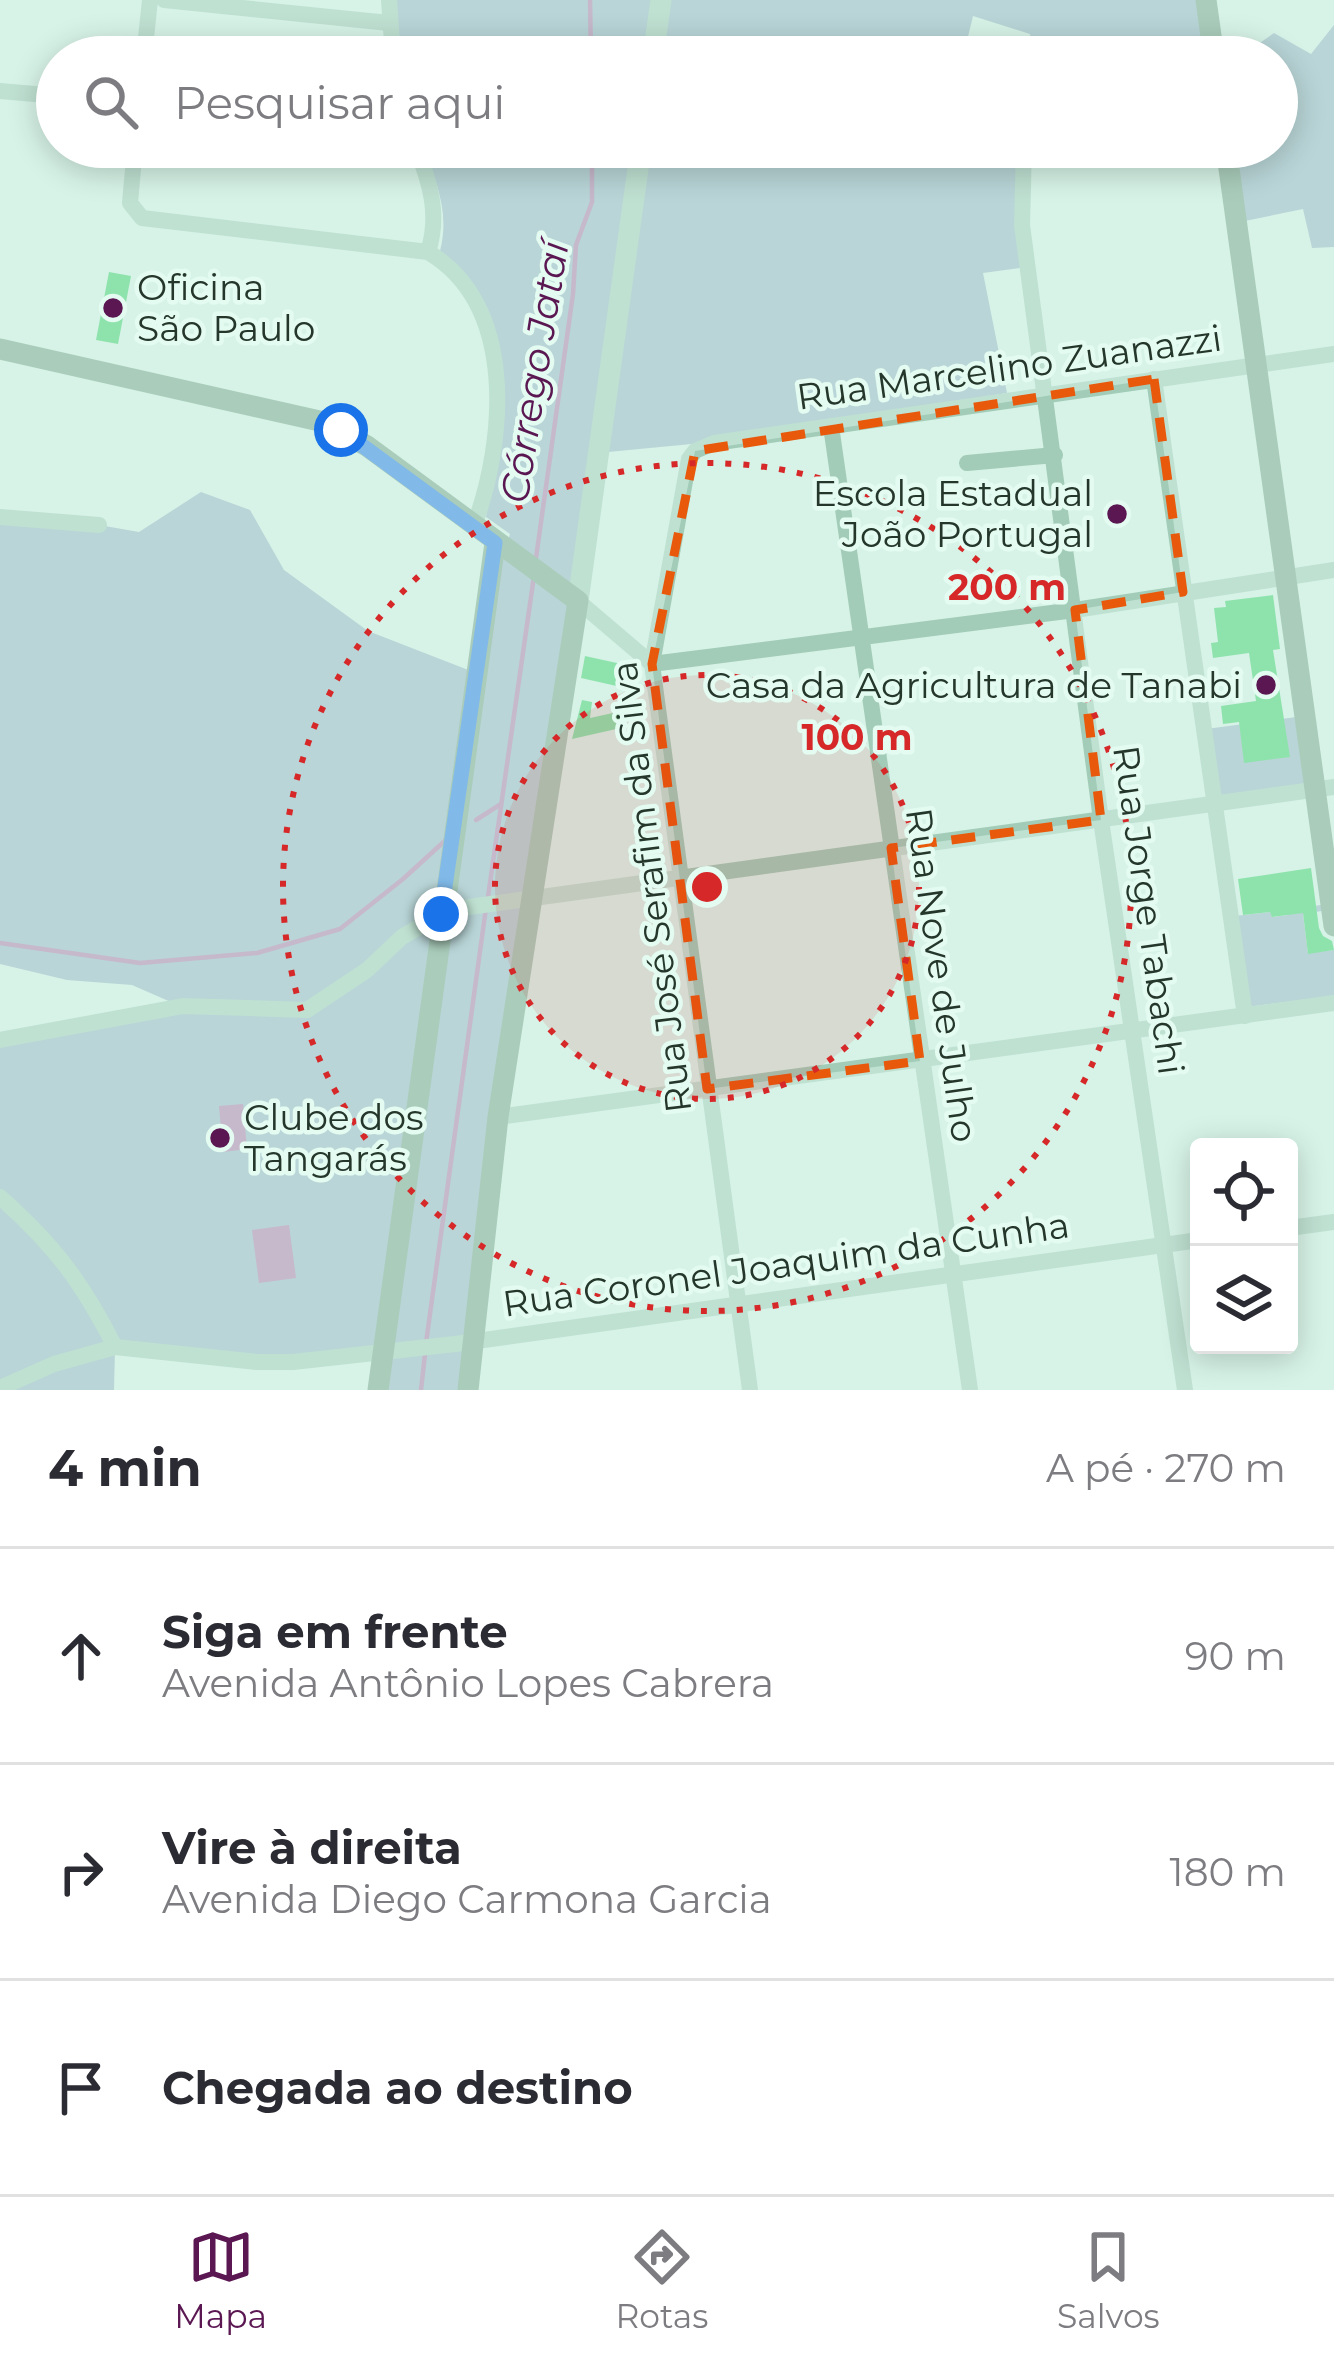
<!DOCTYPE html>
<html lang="pt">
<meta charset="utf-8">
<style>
body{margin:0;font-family:Montserrat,sans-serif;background:#f7f7f7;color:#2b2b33}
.controls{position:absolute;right:36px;bottom:36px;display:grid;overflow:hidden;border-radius:12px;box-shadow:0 6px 30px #0003}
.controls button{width:108px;height:108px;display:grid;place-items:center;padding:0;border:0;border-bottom:3px solid #e1e1e2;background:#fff;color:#2b2b33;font:60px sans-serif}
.stop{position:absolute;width:36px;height:36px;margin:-27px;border:9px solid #1a73e8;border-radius:50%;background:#fff}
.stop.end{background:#1a73e8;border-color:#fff;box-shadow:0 3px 12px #0008}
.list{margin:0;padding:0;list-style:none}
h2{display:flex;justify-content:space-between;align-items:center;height:156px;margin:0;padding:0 48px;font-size:51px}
h2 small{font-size:39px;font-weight:400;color:#7c7c81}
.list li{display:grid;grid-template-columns:78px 1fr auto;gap:36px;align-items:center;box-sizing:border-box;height:216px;padding:0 48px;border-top:3px solid #e1e1e2}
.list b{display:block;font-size:45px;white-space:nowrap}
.list p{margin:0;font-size:39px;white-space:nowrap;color:#7c7c81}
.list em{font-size:39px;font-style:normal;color:#7c7c81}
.icon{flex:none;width:66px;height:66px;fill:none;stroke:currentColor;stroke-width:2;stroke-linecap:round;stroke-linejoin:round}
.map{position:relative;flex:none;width:1334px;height:1390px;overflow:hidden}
.search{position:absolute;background:#fff;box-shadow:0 6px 30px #0003;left:36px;right:36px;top:36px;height:132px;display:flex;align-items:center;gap:30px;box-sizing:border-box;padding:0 42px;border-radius:66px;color:#7c7c81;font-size:45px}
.sheet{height:804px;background:#fff}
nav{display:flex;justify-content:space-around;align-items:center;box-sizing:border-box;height:168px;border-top:3px solid #e1e1e2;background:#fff;font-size:33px;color:#7c7c81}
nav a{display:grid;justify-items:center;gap:6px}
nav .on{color:#5a1752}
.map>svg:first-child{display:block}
.green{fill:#96b1c3}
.water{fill:#b273ac}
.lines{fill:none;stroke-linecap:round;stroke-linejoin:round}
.stream{stroke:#b273ac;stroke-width:4.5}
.building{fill:#37d066}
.minor{stroke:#a2ccb8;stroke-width:16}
.tertiary{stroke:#a2ccb8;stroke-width:21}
.secondary{stroke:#739f86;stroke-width:21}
.route{stroke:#1a73e8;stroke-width:15}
.marked{fill:none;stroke:#e8590c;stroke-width:9;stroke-dasharray:24 15;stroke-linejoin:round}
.ring{fill:none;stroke:#d62828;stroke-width:6;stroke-dasharray:6 12}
.poi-dot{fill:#5a1752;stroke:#e3fbf1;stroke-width:4.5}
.labels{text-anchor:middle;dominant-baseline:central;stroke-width:9;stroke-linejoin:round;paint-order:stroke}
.poi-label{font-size:36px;fill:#25362b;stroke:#e3fbf1;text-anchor:start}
.street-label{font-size:36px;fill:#25362b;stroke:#e3fbf1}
.water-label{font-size:39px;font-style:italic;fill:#5a1752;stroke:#e3fbf1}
.centre{fill:#d62828;stroke:#e3fbf1;stroke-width:6}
.ring-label{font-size:36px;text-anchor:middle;font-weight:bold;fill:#d62828;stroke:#e3fbf1;stroke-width:9;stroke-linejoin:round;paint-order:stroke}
</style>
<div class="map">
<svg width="1334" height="1390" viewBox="0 0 1334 1390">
<rect width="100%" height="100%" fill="#d7f3e7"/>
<g class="green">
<polygon points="396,0 658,0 650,57 400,57"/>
<polygon points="667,0 1202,0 1210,57 1126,57 1106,40 1078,57 1034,57 1030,34 973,16 963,57 659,57"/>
<polygon points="1334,25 1334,247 1312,248 1303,209 1240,222 1229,147 1277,147 1277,57 1242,57 1244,54 1274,33 1311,54"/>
<path d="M424,147H638L458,1390H386L497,578L510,534L486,517L499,384L468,284L440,251C450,212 436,183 424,147Z"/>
<polygon points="648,147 1024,147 1028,267 983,273 1007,393 702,443 608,452"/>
<polygon points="201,492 250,510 284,570 368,631 476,673 382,1353 293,1362 115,1348 114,1390 0,1390 0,1040 180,1006 132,985 67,980 0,964 0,517 99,525 139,532"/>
<polygon points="1304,716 1314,787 1216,800 1206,729"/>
<polygon points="1327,904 1328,910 1303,914 1308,953 1334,950 1334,996 1247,1007 1235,916 1270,912 1273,917 1288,915 1288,910"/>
</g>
<g class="water">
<polygon points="243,1104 247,1149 223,1152 219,1106"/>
<polygon points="289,1225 296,1278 259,1283 252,1230"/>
</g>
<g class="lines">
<g class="stream">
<polyline points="590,0 591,57"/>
<polyline points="536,558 573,294 576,245 592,202 592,147"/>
<polyline points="476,820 501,804"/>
<polyline points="488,897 534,576"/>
<polyline points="0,943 140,963 257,953 340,929 403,879 448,838"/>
<polyline points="426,1343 486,908"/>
<polyline points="421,1390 425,1354"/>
</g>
</g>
<g class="building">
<polygon points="109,272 131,276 118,344 96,340"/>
<polygon points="1273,595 1280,649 1273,650 1290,757 1244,763 1239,722 1223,724 1221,706 1256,701 1249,653 1213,658 1211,643 1218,642 1214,608 1226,607 1225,601"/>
<polygon points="585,656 626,665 621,687 581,678"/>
<polygon points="582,700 592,702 590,718 622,711 625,727 572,739"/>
<polygon points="1311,868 1319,928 1323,936 1332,941 1334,950 1308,954 1303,913 1272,917 1270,912 1243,915 1238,879"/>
</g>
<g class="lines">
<g class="minor">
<polyline points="164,0 389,23"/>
<polyline points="389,0 393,57"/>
<polyline points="144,57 150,0"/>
<polyline points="0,91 57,96"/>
<path d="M135,147L130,203L142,218L428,252C518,305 505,442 474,526"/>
<path d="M416,147C430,182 440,215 428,252"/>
<polyline points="1024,147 1022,225 1101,820 1185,1390"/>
<polyline points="1154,379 1245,1016"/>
<polyline points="831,426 970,1390"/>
<polyline points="967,463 1055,455"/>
<polyline points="0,517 99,525"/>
<polyline points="578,601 652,664"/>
<polyline points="652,664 1075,610 1334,570"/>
<polyline points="0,1040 183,1006 307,1010 367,970 402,937 441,914 469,907 1334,787"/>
<polyline points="498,1117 1334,1003"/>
<path d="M0,1197C55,1246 82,1282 115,1347"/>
<polyline points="1289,1228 1334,1222"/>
<polyline points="0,1388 54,1364 115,1347 257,1362 293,1362 455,1344 1199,1240"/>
<polyline points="750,1390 652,664 689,459 695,451 714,443 1334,354"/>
</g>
<g class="tertiary">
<polyline points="653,57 661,0"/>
<polyline points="578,601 641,147"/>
</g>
<g class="secondary">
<polyline points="1206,0 1214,57"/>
<polyline points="1226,147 1334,926"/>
<polyline points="0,349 324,422 367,446 578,601 498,1117 468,1390"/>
<polyline points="378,1390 495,543"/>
</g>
</g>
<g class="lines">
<polyline class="route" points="341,430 495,543 441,914"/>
</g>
<path d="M0 0H1334V1390H0ZM1154,379L1183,592L1075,610L1101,820L891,848L920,1061L707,1089L652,664L695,451Z" fill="#d7f3e7" fill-opacity=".55" fill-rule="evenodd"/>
<path class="marked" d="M1154,379L1183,592L1075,610L1101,820L891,848L920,1061L707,1089L652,664L695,451Z"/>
<circle cx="707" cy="887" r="212" fill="#d62828" fill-opacity=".12"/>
<g class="ring">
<circle cx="707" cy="887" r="212"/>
<circle cx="707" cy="887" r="424"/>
</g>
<g class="poi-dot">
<circle cx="113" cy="308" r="12"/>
<circle cx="1117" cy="514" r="12"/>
<circle cx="1266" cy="685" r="12"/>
<circle cx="220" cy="1138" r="12"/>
</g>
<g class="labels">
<g class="poi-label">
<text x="137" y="287">Oficina<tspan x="137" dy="41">São Paulo</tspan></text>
<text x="1093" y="493" text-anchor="end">Escola Estadual<tspan x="1093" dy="41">João Portugal</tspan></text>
<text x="1242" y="685" text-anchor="end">Casa da Agricultura de Tanabi</text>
<text x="244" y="1117">Clube dos<tspan x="244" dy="41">Tangarás</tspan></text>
</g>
<g class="street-label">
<text transform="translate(1009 367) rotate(-8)">Rua Marcelino Zuanazzi</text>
<text transform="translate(651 887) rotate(-97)">Rua José Serafim da Silva</text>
<text transform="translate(1149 910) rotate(82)">Rua Jorge Tabachi</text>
<text transform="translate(942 975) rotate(82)">Rua Nove de Julho</text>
<text transform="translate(786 1264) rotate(-8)">Rua Coronel Joaquim da Cunha</text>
</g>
<g class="water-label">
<text transform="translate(534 372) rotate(-81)">Córrego Jataí</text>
</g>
</g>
<circle cx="707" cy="887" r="18" class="centre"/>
<g class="ring-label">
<text x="1007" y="600">200 m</text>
<text x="857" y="750">100 m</text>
</g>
</svg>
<div class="controls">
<button><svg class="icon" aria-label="locate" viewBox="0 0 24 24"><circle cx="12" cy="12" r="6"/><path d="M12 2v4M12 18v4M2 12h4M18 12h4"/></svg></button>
<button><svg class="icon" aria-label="layers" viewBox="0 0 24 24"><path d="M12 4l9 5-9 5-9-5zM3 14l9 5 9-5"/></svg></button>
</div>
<div class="stop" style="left:341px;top:430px"></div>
<div class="stop end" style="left:441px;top:914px"></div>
<div class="search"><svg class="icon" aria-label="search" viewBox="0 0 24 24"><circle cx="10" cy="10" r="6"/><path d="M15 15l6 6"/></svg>Pesquisar aqui</div>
</div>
<section class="sheet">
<h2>4 min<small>A pé · 270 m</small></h2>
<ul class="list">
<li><svg class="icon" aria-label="ahead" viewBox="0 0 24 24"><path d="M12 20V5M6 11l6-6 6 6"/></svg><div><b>Siga em frente</b><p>Avenida Antônio Lopes Cabrera</p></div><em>90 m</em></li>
<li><svg class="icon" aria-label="right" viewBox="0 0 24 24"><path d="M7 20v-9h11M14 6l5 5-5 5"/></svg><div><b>Vire à direita</b><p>Avenida Diego Carmona Garcia</p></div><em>180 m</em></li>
<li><svg class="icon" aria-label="arrive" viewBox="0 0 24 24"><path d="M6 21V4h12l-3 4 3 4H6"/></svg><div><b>Chegada ao destino</b></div></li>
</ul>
</section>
<nav>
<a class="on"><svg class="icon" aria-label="map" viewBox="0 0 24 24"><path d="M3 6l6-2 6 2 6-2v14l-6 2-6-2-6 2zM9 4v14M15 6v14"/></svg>Mapa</a>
<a><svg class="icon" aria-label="directions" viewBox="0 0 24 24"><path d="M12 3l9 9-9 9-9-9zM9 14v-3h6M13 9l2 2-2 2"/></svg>Rotas</a>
<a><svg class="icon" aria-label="saved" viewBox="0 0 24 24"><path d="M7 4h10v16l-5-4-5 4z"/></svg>Salvos</a>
</nav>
